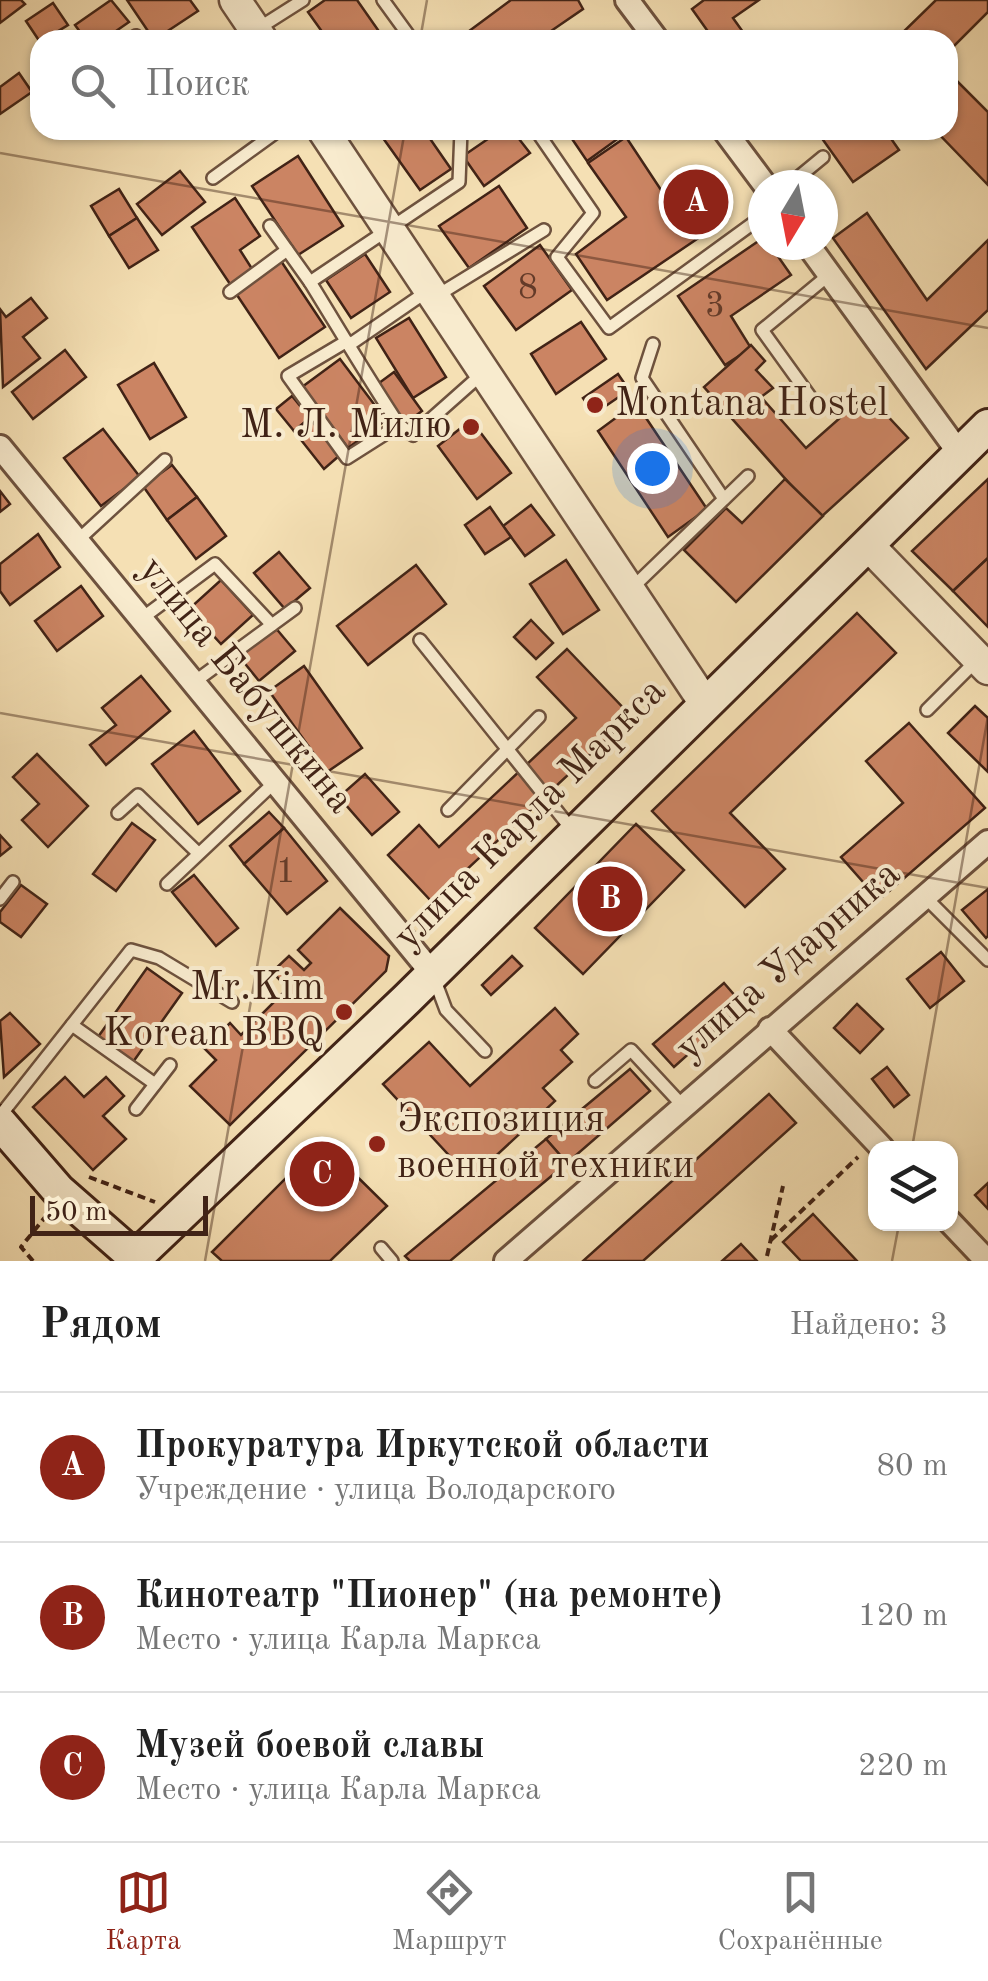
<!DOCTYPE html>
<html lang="ru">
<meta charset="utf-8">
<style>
body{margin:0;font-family:"Old Standard TT",serif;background:#f6f6f6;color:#222}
.controls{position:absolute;right:30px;bottom:30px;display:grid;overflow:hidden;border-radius:20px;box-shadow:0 2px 8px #0004}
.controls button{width:90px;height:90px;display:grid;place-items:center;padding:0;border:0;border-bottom:2px solid #e0e0e0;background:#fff;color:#222;font:50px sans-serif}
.compass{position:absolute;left:748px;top:170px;width:90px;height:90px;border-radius:50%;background:#fff;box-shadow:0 2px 8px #0004;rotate:190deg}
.scale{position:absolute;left:30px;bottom:25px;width:178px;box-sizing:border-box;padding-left:10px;border:5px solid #412316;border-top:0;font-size:28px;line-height:35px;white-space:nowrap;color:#412316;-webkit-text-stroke:8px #f8ebce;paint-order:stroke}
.you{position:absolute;left:652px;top:468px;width:35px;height:35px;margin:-25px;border:8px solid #fff;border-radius:50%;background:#1a73e8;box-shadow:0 0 0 15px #1a73e833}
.badge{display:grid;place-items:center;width:65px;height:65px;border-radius:50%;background:#8f2418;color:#fff;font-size:32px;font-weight:700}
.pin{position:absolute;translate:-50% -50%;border:5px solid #fff;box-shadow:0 2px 10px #0006}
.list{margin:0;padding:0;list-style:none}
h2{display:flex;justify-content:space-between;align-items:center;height:130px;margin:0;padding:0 40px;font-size:42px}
h2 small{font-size:32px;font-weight:400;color:#767676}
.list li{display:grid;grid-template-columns:65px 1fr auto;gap:30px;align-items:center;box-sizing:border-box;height:150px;padding:0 40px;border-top:2px solid #e0e0e0}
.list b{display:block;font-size:38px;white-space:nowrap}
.list p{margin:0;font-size:32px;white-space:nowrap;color:#767676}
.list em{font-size:32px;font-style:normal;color:#767676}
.icon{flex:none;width:55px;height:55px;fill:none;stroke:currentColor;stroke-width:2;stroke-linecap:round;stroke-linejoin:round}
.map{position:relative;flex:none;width:988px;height:1261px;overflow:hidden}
.search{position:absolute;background:#fff;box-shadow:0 2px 8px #0004;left:30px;right:30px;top:30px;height:110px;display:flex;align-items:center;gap:25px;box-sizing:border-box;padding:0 35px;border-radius:30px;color:#767676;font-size:38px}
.sheet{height:580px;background:#fff}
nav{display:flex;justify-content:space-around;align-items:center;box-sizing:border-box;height:140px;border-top:2px solid #e0e0e0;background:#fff;font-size:28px;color:#767676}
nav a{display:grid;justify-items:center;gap:5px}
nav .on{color:#8f2418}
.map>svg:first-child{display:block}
.building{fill:#cb8463;stroke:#412316;stroke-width:2.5}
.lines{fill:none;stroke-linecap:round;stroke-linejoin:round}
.service-casing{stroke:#6e523e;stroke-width:16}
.minor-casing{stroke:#6e523e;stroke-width:28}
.tertiary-casing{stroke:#6e523e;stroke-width:35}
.secondary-casing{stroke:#412316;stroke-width:38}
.path{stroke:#412316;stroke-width:4;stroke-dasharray:8 5;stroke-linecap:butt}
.service{stroke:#f8ebce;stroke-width:11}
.minor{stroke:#f8ebce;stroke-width:22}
.tertiary{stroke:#f8ebce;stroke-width:30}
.secondary{stroke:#f8ebce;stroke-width:32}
.ticks{fill:none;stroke:#412316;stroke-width:2.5;stroke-opacity:0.45}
.poi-dot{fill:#8f2418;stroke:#f8ebce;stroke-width:4}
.labels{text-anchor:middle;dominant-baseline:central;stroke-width:8;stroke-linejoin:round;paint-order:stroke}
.number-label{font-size:35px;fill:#643b29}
.poi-label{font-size:40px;fill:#412316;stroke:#f8ebce;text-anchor:start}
.street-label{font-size:40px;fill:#412316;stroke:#f8ebce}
</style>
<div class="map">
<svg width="988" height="1261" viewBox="0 0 988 1261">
<rect width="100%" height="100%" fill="#f5e0b4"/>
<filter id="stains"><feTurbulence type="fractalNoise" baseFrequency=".002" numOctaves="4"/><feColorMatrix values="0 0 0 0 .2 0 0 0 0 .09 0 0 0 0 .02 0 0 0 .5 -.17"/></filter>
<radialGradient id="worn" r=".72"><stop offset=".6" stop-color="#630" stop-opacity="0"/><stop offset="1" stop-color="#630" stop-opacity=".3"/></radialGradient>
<g class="building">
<polygon points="0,0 21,0 25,4 0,23"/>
<polygon points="111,0 129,22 103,40 86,40 75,25"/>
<polygon points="127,0 190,0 198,11 154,40"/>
<polygon points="325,0 357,0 385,40 328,40 308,12"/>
<polygon points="511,0 578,0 583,9 551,31 557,40 457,40"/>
<polygon points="704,0 759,0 733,18 748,39 714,40 692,9"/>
<polygon points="936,0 988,0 988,12 948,52 948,40 895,40"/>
<polygon points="53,3 68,25 40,42 26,21"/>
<polygon points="948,72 988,112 988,185 935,130 948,130"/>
<polygon points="19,73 32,92 0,114 0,87"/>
<polygon points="395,130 424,130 451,169 420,190 383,138"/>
<polygon points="501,130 512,130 530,153 484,186 463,156"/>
<polygon points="566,130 620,130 623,135 587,161"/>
<polygon points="816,130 885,130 899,150 853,182"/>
<polygon points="626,137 665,196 697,174 728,218 607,300 576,254 626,217 588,163"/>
<polygon points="298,156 343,226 298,255 252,186"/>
<polygon points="180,171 205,202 162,235 137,204"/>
<polygon points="499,186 527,228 469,268 439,226"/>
<polygon points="119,189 137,218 109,236 91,206"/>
<polygon points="235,198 260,236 240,250 254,272 232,287 192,227"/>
<polygon points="867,213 927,300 988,240 988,310 926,369 833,238"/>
<polygon points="137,218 158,250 129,268 109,236"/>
<polygon points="763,238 763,245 770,245 791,275 731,316 751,348 725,365 678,296"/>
<polygon points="540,245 572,290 516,330 484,286"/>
<polygon points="365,254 390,292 351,318 326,280"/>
<polygon points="281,261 325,327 279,358 235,292"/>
<polygon points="31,298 47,318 23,337 40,358 3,387 0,309 6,317"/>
<polygon points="409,318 446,377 413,398 376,338"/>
<polygon points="581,322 606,359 556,394 531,354"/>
<polygon points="751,345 765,361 756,370 773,388 761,397 806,448 867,394 908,438 820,518 704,387"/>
<polygon points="65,350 86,377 33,419 12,392"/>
<polygon points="340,359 386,420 348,448 302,387"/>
<polygon points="154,363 186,417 150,439 118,385"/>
<polygon points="394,372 422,411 403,425 375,386"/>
<polygon points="618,374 629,390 594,414 583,398"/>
<polygon points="292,396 310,418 294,431 276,409"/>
<polygon points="636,403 707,509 668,537 598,431"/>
<polygon points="310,418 340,455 324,469 294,431"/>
<polygon points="471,420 511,473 477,499 438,446"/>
<polygon points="103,429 140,477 101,506 64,458"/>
<polygon points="172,465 197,497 167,520 143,486"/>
<polygon points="785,479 823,516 736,602 684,550 726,508 742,523"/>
<polygon points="988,479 988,558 953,591 912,551"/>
<polygon points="0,491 10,504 0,512"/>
<polygon points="197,497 226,536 196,559 167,520"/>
<polygon points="531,505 554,535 525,556 503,526"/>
<polygon points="490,507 511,537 485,554 465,525"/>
<polygon points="38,534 60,567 10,605 0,591 0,564"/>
<polygon points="279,552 310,588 285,609 254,573"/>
<polygon points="988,558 988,627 953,591"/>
<polygon points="566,560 599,610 563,634 530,584"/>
<polygon points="416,565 446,604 368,665 337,626"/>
<polygon points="221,580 253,615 221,644 189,609"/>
<polygon points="81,586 103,616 57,651 35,621"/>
<polygon points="857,613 896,653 730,813 785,869 745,907 652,811"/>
<polygon points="531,620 553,643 536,659 514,637"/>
<polygon points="274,626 295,651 259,681 238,655"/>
<polygon points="567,649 631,716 432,902 388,855 419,825 439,847 576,718 537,677"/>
<polygon points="304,666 362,748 327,772 269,691"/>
<polygon points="141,676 170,711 106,765 90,745 116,725 102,708"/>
<polygon points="975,706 988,718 988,772 948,733"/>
<polygon points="909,723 985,808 879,900 841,857 903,803 866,761"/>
<polygon points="194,731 240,791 198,824 152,764"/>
<polygon points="37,754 88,806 48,847 22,820 39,804 13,777"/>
<polygon points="365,774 399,812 372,835 339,797"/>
<polygon points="269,812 284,828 244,864 230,846"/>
<polygon points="132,823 155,840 116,891 93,874"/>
<polygon points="636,824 684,870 583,974 535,928"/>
<polygon points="284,828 327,881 287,914 244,864"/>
<polygon points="0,835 11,847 0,856"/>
<polygon points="194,875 238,928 216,946 172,892"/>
<polygon points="21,885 47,904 21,937 0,922 0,912"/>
<polygon points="988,889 988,936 986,938 962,910"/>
<polygon points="340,908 389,956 386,971 230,1125 190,1086 216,1060 204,1048 230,1023 241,1035 288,988 272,972 289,956 304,970 311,963 298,950"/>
<polygon points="941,952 964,981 930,1008 907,979"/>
<polygon points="512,956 522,966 491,995 482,985"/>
<polygon points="147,968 182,993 133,1062 98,1037"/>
<polygon points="724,983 743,1005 674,1067 653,1044"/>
<polygon points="857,1004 883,1029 860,1053 834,1028"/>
<polygon points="555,1008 578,1034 561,1050 572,1062 543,1088 555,1101 471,1179 383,1084 429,1042 470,1086"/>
<polygon points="10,1013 40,1044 4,1077 0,1021"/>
<polygon points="887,1067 909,1095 894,1107 872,1079"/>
<polygon points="630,1069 650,1091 567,1163 546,1139"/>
<polygon points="65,1077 84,1097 106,1077 124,1096 103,1116 126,1139 93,1170 33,1107"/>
<polygon points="769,1094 796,1123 643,1261 583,1261"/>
<polygon points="546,1139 567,1163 450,1261 410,1261 405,1256"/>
<polygon points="322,1142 387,1206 330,1261 222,1261 212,1252"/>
<polygon points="988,1183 988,1209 975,1195"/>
<polygon points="813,1214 857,1261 801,1261 783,1242"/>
<polygon points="741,1244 757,1261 722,1261"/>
</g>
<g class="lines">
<defs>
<g id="service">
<polyline points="383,0 412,40"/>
<polyline points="130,40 136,36 139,40"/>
<polyline points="240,40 303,0"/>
<polyline points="536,130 593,213 557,257 609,328 763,216"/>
<polyline points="213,178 279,130"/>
<polyline points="789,185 823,157"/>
<polyline points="270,226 310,282 459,182 461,130"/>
<path d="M310,282C339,329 368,378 399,425L347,458L288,376L347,341"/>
<polyline points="230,292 287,250"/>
<polyline points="438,295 544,230"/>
<polyline points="653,344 642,378 724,499"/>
<polyline points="349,345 429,290"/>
<polyline points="816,405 762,330 830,274"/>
<polyline points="399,425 413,435 484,372"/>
<polyline points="77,541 165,460"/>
<polyline points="630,590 748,476"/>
<polyline points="141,619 215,564 272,625"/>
<polyline points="420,640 573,831"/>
<polyline points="193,683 295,608"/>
<polyline points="927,710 975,662"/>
<polyline points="448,810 539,717"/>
<polyline points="118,813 138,795 198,853"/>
<polyline points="167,884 275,782"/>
<polyline points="923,895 988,960"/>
<polyline points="0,899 13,882"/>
<polyline points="434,978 446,1010 485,1051"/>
<polyline points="72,1025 155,1084"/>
<polyline points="595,1081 631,1050 682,1105"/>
<polyline points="136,1109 170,1065"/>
<polyline points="0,1116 131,950 159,958 232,1002"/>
<polyline points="381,1248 392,1261"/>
</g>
<g id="minor">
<polyline points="627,0 657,40"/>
<polyline points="724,130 765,185"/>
<polyline points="808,245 960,454"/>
<polyline points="0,447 432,973"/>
<polyline points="770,1029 882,1148"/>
<polyline points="950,1222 987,1261"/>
<polyline points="506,1261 988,842"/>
</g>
<g id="tertiary">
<polyline points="235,0 262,40"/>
<polyline points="323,130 704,702"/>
<polyline points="868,545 988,669"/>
</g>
<g id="secondary">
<polyline points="0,1123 58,1190 139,1261"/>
<polyline points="132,1261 407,999 988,426"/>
</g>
</defs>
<use href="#service" class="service-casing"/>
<use href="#minor" class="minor-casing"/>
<use href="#tertiary" class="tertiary-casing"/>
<use href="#secondary" class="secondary-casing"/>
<g class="path">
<polyline points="89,1177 155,1202"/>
<polyline points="771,1240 858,1157"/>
<polyline points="767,1256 783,1186"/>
<polyline points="33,1261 21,1247 46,1216"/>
</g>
<use href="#service" class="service"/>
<use href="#minor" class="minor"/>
<use href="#tertiary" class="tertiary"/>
<use href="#secondary" class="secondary"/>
</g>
<path class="ticks" d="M420,40L427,0M0,153L988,328M0,713L988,888M912,1148L988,716M205,1261L405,130M892,1261L899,1224"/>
<g class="poi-dot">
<circle cx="595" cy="405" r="10"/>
<circle cx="471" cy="427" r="10"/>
<circle cx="344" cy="1012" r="10"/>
<circle cx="377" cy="1144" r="10"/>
</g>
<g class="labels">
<g class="number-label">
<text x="528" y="288">8</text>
<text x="715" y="306">3</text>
<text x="286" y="872">1</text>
</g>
<g class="poi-label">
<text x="615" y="405">Montana Hostel</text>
<text x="451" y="427" text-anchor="end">М. Л. Милю</text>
<text x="324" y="989" text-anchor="end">Mr.Kim<tspan x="324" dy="46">Korean BBQ</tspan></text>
<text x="397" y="1121">Экспозиция<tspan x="397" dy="46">военной техники</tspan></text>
</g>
<g class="street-label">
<text transform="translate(245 686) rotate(51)">улица Бабушкина</text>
<text transform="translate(531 815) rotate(-45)">улица Карла Маркса</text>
<text transform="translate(789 962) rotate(-41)">улица Ударника</text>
</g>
</g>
<rect width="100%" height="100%" filter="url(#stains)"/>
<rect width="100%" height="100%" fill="url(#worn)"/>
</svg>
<div class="controls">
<button><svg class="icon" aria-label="layers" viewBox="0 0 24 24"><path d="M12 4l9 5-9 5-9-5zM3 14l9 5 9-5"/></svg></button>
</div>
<svg class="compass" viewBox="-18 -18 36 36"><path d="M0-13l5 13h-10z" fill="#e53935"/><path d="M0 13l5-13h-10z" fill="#767676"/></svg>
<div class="scale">50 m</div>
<div class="you"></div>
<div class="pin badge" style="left:696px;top:202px">A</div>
<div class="pin badge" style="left:610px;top:899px">B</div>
<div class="pin badge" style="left:322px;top:1174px">C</div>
<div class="search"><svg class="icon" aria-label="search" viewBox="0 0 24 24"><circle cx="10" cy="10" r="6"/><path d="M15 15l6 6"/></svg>Поиск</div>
</div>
<section class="sheet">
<h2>Рядом<small>Найдено: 3</small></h2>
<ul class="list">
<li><span class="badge">A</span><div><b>Прокуратура Иркутской области</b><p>Учреждение · улица Володарского</p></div><em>80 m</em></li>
<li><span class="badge">B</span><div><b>Кинотеатр &quot;Пионер&quot; (на ремонте)</b><p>Место · улица Карла Маркса</p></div><em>120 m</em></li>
<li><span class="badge">C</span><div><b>Музей боевой славы</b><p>Место · улица Карла Маркса</p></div><em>220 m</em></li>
</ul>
</section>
<nav>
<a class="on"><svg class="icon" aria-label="map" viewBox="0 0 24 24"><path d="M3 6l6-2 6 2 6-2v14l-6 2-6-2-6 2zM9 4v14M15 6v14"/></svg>Карта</a>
<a><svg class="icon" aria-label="directions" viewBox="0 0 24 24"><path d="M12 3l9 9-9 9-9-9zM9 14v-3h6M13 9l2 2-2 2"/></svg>Маршрут</a>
<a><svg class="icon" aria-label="saved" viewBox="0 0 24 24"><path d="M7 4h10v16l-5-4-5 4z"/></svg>Сохранённые</a>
</nav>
